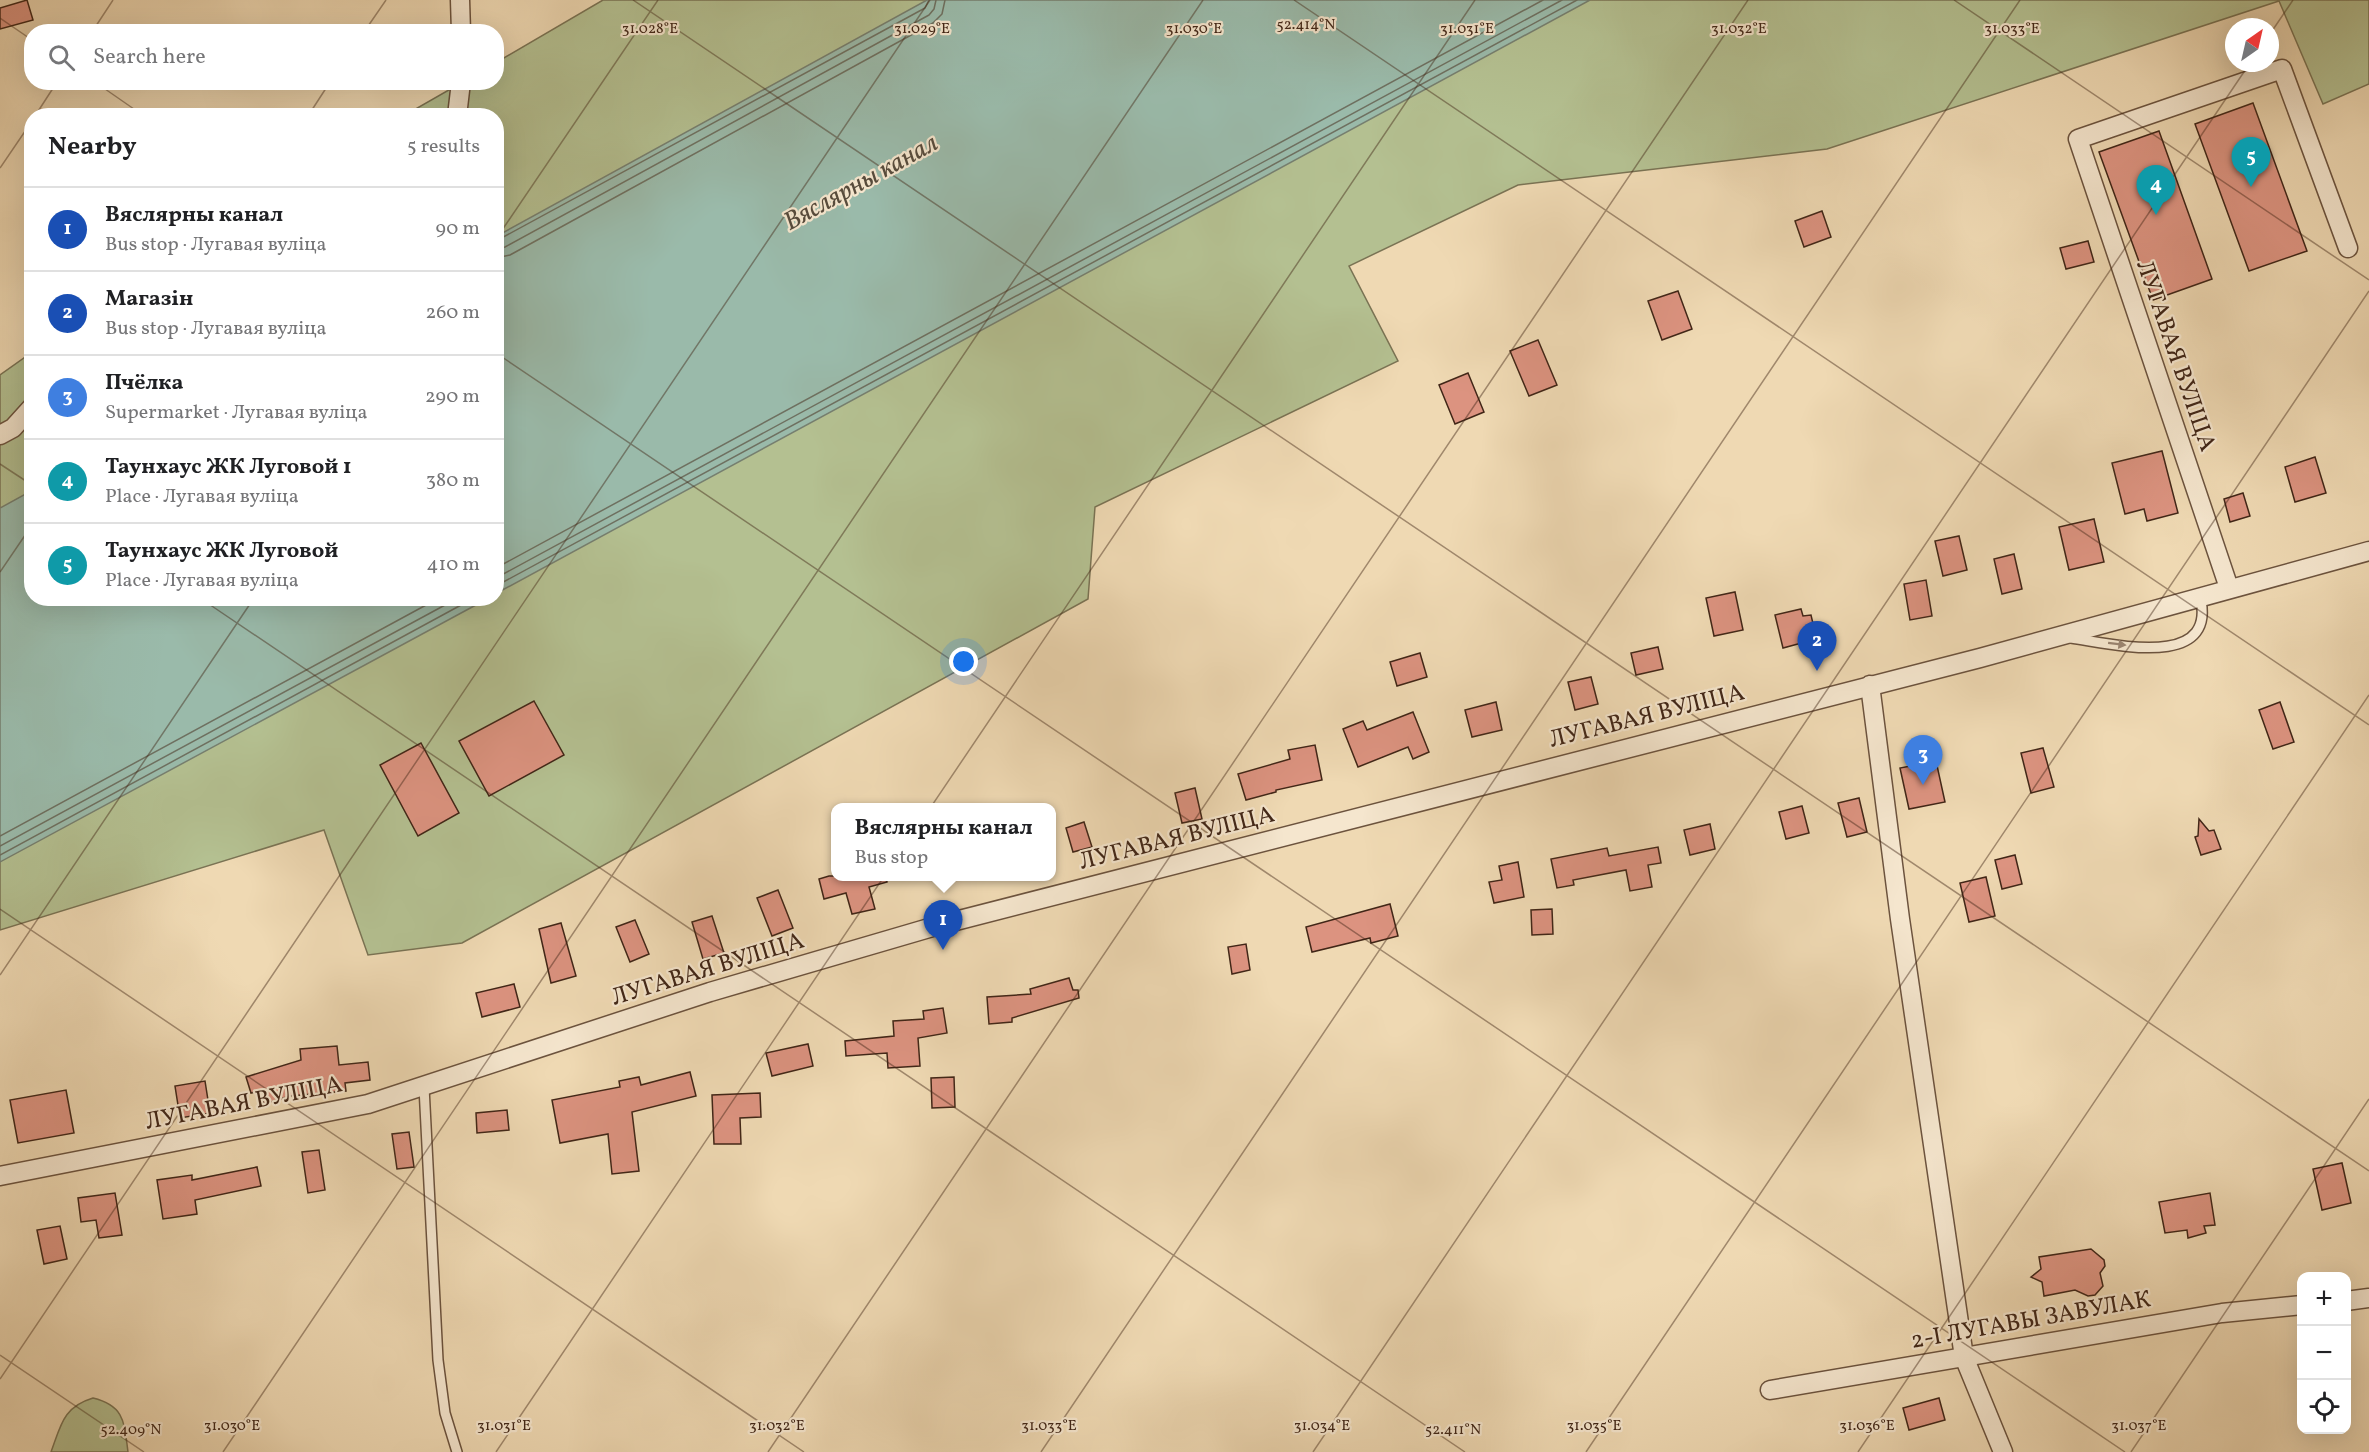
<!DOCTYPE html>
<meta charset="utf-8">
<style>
body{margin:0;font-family:Vollkorn,serif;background:#f2f2f2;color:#202124}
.controls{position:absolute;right:18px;bottom:18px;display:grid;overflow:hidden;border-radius:12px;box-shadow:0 6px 24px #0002}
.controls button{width:54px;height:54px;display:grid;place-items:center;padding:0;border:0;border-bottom:2px solid #e0e0e0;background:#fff;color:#202124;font:30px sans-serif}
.compass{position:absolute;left:2225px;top:18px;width:54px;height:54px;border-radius:50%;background:#fff;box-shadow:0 6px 24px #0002;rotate:34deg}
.you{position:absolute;left:964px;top:662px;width:21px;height:21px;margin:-15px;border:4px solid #fff;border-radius:50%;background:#1a73e8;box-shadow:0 0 0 9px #1a73e833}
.badge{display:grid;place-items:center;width:39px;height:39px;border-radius:50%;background:#ea580c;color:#fff;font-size:20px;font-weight:700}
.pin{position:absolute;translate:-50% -50px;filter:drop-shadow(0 2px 3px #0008)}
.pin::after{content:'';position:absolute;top:32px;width:21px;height:18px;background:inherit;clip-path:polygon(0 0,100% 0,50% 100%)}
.popup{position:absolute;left:831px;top:803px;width:225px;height:78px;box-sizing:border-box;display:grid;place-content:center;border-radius:12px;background:#fff;filter:drop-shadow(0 2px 4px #0005);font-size:20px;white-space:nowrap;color:#757577}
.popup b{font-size:22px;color:#202124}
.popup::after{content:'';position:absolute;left:50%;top:100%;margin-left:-12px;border:12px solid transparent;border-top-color:#fff}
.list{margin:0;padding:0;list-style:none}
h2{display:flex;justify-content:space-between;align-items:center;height:78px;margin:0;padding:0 24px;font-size:26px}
h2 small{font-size:20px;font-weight:400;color:#757577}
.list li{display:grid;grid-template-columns:39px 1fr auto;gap:18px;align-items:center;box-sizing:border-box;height:84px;padding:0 24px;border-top:2px solid #e0e0e0}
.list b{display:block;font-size:22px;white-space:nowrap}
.list p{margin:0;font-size:20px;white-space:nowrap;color:#757577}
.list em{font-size:20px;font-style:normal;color:#757577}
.icon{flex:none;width:33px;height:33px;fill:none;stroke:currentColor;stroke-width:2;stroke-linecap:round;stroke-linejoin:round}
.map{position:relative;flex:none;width:2369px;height:1452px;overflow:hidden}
.search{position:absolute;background:#fff;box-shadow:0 6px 24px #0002;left:24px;top:24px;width:480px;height:66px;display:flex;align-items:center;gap:15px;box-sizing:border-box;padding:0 21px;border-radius:24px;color:#757577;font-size:22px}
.panel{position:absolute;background:#fff;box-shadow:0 6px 24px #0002;left:24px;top:108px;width:480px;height:498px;border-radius:24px}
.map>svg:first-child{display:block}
.green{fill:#b4c091;stroke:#7a7354;stroke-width:1.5}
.water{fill:#9abaaa;stroke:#767f6f;stroke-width:1.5}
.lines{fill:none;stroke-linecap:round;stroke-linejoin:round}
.shore{stroke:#6e7060;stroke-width:1.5}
.building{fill:#dc9380;stroke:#412617;stroke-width:1.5}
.lane-casing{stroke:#6c533e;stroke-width:12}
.street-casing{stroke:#6c533e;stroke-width:21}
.lane{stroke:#f5e6ce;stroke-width:9}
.street{stroke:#f5e6ce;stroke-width:18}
.oneway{fill:#9b8672}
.ticks{fill:none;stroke:#412617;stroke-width:1.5;stroke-opacity:0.45}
.labels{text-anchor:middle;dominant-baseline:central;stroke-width:4.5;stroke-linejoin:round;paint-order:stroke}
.street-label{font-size:24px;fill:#412617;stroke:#f5e6ce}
.water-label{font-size:26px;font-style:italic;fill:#574b3c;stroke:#f5e6ce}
.ticks-label{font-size:15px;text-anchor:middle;fill:#412617;stroke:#f5e6ce;stroke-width:4.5;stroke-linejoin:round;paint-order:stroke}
</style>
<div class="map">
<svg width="2369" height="1452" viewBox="0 0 2369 1452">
<rect width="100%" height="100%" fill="#efd9b3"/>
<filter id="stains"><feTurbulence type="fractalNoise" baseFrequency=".00333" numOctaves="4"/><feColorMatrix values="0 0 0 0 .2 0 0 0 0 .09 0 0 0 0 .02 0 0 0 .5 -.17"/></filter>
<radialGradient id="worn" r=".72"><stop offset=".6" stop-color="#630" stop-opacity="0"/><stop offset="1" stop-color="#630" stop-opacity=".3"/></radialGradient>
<g class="green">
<polygon points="603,0 2369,0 2369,84 2323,104 2279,1 1827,149 1518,185 1349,266 1398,361 1095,507 1088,599 462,943 368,955 324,830 0,930 0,375 31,353 32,598 496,598 496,116 405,115 461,83 496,82 497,62"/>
<path d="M93,1398C125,1406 124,1422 128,1452H51C61,1425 63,1407 93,1398Z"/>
</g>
<g class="water">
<polygon points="927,0 1590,0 497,593 497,236"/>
<polygon points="31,491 32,598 487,599 0,862 0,508"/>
</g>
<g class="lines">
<g class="shore">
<polyline points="496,241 925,8 929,0"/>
<polyline points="496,249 505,247 929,15 934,9 936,0"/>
<polyline points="496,258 510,255 933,23 942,14 945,0"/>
<polyline points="496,568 1543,0"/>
<polyline points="496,578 1562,0"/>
<polyline points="496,586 1577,0"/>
<polyline points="0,836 439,598"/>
<polyline points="0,846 458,598"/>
<polyline points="0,855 474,598"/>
</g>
</g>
<g class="building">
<polygon points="27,0 33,20 0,29 0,8"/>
<polygon points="2253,103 2307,251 2249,271 2195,124"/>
<polygon points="2159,131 2212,279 2153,300 2099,152"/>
<polygon points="1822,211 1831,237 1804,247 1795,221"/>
<polygon points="2088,241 2094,262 2066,269 2060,248"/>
<polygon points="1678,291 1692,329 1662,340 1648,301"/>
<polygon points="1538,340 1557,385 1529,396 1510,351"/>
<polygon points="1468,373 1484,412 1455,424 1439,385"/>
<polygon points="2162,451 2178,513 2147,521 2144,509 2125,514 2112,463"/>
<polygon points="2315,457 2326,493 2295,502 2285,467"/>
<polygon points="2243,493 2250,516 2230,522 2224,499"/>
<polygon points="2094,519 2104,562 2069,570 2059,527"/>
<polygon points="1959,536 1967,570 1943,576 1935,541"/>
<polygon points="2014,554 2022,589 2002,594 1994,559"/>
<polygon points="1926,580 1932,616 1910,620 1904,584"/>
<polygon points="1735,592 1743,630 1714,636 1706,598"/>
<polygon points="1801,609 1803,616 1811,615 1815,632 1808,633 1809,641 1783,648 1775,615"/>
<polygon points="1658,647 1663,669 1636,675 1631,653"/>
<polygon points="1420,653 1427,677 1397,686 1390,662"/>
<polygon points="1591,677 1598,704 1575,710 1568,682"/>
<polygon points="534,701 564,755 489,796 459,741"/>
<polygon points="1496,702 1502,730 1472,737 1465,710"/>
<polygon points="2280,702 2294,742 2273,749 2259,710"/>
<polygon points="1413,712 1429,752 1413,759 1408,747 1358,767 1343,729 1363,721 1367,730"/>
<polygon points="421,743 459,813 418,836 380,765"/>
<polygon points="1315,745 1322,780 1276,790 1276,792 1246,800 1238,774 1290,759 1288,750"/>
<polygon points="2043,748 2054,787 2031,793 2021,753"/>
<polygon points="1936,761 1945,802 1909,809 1900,768"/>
<polygon points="1195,788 1202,819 1182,823 1175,793"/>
<polygon points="1859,798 1867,832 1847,837 1838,803"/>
<polygon points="1802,806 1809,833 1786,839 1779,812"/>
<polygon points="2199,819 2209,831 2214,830 2221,849 2201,855 2195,837 2198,836"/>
<polygon points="1084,822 1092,847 1073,852 1066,828"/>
<polygon points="1710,824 1715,849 1690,855 1684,830"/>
<polygon points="1658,847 1661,863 1648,865 1652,887 1630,891 1626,870 1573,880 1574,885 1557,888 1551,859 1607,848 1609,856"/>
<polygon points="2015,855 2022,884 2002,889 1995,860"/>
<polygon points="1518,862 1524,897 1494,903 1489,882 1502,880 1499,866"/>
<polygon points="829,876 886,876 887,882 869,887 875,909 852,914 846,893 824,899 819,879"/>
<polygon points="1986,877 1995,916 1969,922 1960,883"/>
<polygon points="778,890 793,928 772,936 757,898"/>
<polygon points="1390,904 1398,936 1371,943 1370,938 1312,952 1306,927"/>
<polygon points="1552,909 1553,934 1532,935 1531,910"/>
<polygon points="712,916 724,953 703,959 692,922"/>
<polygon points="635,920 649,954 630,962 616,927"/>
<polygon points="561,923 576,976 551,983 539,929"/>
<polygon points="1246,944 1250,970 1232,974 1228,947"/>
<polygon points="1069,978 1073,990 1078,990 1079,998 1012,1018 1012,1022 989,1024 987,997 1031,994 1030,989"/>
<polygon points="514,984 520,1007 482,1017 476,993"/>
<polygon points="943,1008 947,1033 918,1038 920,1066 888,1068 887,1053 846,1056 845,1041 894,1036 893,1021 924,1019 923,1011"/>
<polygon points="808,1044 813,1066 772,1076 766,1053"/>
<polygon points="337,1046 339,1065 368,1062 370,1080 345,1083 346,1091 290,1096 264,1104 260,1091 251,1093 246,1077 301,1060 300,1049"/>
<polygon points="690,1072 696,1096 632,1112 639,1171 612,1174 608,1134 560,1143 552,1100 620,1087 619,1081 639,1077 641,1085"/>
<polygon points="954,1077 955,1107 932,1108 931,1078"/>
<polygon points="205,1081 210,1113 180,1118 175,1086"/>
<polygon points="66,1090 74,1133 18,1143 10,1100"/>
<polygon points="760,1093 761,1117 740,1118 741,1144 714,1144 712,1095"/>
<polygon points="507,1110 509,1130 477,1133 476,1113"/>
<polygon points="409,1132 414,1167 397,1169 392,1134"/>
<polygon points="319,1150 325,1190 308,1193 302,1152"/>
<polygon points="2342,1163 2351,1203 2322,1210 2313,1169"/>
<polygon points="257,1167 261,1186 195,1200 197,1214 163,1219 157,1180 192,1175 192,1180"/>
<polygon points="115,1193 122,1235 99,1238 96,1220 81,1222 78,1198"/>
<polygon points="2210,1193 2215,1225 2204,1226 2206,1233 2188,1238 2187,1230 2165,1233 2159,1202"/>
<polygon points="60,1226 67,1259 44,1264 37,1230"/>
<polygon points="2091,1249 2104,1260 2105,1266 2100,1273 2103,1286 2095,1295 2088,1296 2075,1290 2044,1296 2042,1282 2031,1277 2041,1269 2039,1257"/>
<polygon points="1939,1398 1945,1420 1909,1430 1903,1408"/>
</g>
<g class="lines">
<defs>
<g id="lane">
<path d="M2071,638C2109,643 2219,672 2200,596"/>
<polyline points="424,1087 438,1360 445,1413 457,1452"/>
</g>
<g id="street">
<polyline points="460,0 461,32"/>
<polyline points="457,116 461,82"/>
<polyline points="0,435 13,428 32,407"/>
<polyline points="2229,588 2078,139 2282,69 2348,248"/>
<polyline points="1870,685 1900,919 1964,1357 2003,1452"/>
<polyline points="0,1176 368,1104 710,992 936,926 1980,658 2369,551"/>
<polyline points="2346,1301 2369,1298"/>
<polyline points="1770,1390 2222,1313 2302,1305"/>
</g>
</defs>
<use href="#lane" class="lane-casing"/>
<use href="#street" class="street-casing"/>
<use href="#lane" class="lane"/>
<use href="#street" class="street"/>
</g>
<defs><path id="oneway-solid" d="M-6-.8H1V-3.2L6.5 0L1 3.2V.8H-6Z" transform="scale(1.5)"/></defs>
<use class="oneway" href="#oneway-solid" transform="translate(2117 644) rotate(7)"/>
<path class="ticks" d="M633,0L2369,1171M1294,0L2369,725M1954,0L2369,280M0,18L32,40M92,32L113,0M364,32L386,0M2270,34L2293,0M95,82L144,116M35,116L57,82M308,116L330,82M0,168L32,121M496,239L658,0M496,353L2125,1452M0,464L32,485M0,572L32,525M200,598L1465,1452M0,909L804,1452M0,975L254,598M0,1355L144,1452M0,1379L930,0M223,1452L1203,0M496,1452L1475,0M768,1452L1748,0M1041,1452L2020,0M1313,1452L2250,63M1586,1452L2369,291M1858,1452L2369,695M2131,1452L2369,1099"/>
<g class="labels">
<g class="street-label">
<text transform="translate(2175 356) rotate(71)">ЛУГАВАЯ ВУЛІЦА</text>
<text transform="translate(1647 717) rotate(-14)">ЛУГАВАЯ ВУЛІЦА</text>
<text transform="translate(1177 839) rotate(-14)">ЛУГАВАЯ ВУЛІЦА</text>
<text transform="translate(708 970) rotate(-17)">ЛУГАВАЯ ВУЛІЦА</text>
<text transform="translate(244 1104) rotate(-11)">ЛУГАВАЯ ВУЛІЦА</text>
<text transform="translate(2031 1321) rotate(-10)">2-І ЛУГАВЫ ЗАВУЛАК</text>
</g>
<g class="water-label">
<text transform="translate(861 183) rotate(-29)">Вяслярны канал</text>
</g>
</g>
<g class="ticks-label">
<text x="1306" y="29">52.414°N</text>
<text x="650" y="33">31.028°E</text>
<text x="922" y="33">31.029°E</text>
<text x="1194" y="33">31.030°E</text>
<text x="1467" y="33">31.031°E</text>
<text x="1739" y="33">31.032°E</text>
<text x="2012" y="33">31.033°E</text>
<text x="232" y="1430">31.030°E</text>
<text x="504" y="1430">31.031°E</text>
<text x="777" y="1430">31.032°E</text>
<text x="1049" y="1430">31.033°E</text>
<text x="1322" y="1430">31.034°E</text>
<text x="1594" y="1430">31.035°E</text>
<text x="1867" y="1430">31.036°E</text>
<text x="2139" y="1430">31.037°E</text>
<text x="131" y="1434">52.409°N</text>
<text x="1453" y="1434">52.411°N</text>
</g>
<rect width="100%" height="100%" filter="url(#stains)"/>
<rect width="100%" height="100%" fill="url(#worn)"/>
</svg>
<div class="controls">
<button>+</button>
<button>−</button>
<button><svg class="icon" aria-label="locate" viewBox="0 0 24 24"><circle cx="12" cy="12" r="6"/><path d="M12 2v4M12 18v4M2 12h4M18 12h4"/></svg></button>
</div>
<svg class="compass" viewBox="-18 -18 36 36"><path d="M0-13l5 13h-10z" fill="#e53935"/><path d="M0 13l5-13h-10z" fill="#757577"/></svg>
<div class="you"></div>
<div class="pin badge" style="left:943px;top:950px;background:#1a4fb4">1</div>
<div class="popup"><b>Вяслярны канал</b>Bus stop</div>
<div class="pin badge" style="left:1817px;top:671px;background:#1a4fb4">2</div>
<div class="pin badge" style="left:1923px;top:785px;background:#3f7fe0">3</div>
<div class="pin badge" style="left:2156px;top:215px;background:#0f9aa8">4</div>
<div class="pin badge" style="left:2251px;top:187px;background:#0f9aa8">5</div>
<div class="search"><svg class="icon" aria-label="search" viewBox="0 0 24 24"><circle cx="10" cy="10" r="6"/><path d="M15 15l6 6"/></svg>Search here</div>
<section class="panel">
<h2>Nearby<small>5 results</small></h2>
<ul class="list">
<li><span class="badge" style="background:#1a4fb4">1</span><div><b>Вяслярны канал</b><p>Bus stop · Лугавая вуліца</p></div><em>90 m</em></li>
<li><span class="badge" style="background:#1a4fb4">2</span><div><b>Магазін</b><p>Bus stop · Лугавая вуліца</p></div><em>260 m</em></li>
<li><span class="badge" style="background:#3f7fe0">3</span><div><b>Пчёлка</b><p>Supermarket · Лугавая вуліца</p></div><em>290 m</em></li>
<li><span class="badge" style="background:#0f9aa8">4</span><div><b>Таунхаус ЖК Луговой 1</b><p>Place · Лугавая вуліца</p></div><em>380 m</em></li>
<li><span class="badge" style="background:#0f9aa8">5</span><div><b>Таунхаус ЖК Луговой</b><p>Place · Лугавая вуліца</p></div><em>410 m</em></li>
</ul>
</section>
</div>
